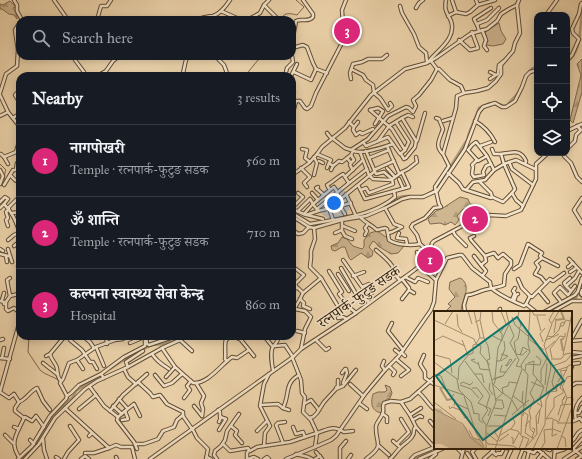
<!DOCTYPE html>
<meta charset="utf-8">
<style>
body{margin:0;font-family:"IM FELL Great Primer","Noto Serif Devanagari",serif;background:#20242c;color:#f1f3f6}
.controls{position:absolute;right:12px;top:12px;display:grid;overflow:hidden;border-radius:8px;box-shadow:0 2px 10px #0003}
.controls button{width:36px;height:36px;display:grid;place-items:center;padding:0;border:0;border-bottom:1px solid #363941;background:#171b24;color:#f1f3f6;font:20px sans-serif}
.you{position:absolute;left:334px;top:203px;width:14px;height:14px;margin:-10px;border:3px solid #fff;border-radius:50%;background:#1a73e8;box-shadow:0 0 0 6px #1a73e833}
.badge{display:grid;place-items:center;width:26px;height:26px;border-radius:50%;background:#db2777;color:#fff;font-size:13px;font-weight:700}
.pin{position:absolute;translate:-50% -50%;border:2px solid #fff;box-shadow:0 1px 4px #0006}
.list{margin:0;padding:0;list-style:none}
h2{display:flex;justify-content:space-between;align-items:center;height:52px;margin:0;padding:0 16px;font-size:17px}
h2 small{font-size:13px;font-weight:400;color:#9ea1a6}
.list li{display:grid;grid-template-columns:26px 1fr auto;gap:12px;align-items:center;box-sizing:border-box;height:72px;padding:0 16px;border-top:1px solid #363941}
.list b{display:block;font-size:15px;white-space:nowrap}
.list p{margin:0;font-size:13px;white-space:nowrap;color:#9ea1a6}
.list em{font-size:13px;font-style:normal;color:#9ea1a6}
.icon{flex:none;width:22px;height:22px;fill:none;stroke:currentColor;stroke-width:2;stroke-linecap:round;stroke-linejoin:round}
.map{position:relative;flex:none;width:582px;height:459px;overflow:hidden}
.search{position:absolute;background:#171b24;box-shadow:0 2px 10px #0003;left:16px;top:16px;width:280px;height:44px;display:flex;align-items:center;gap:10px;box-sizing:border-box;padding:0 14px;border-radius:12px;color:#9ea1a6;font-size:15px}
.panel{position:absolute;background:#171b24;box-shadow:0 2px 10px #0003;left:16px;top:72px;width:280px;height:268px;border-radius:12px}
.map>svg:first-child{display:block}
.grass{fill:#ceb691;stroke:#806a4e}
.forest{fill:url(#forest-firs);stroke:#806a4e}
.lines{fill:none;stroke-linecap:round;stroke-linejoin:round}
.stream{stroke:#7c674b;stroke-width:1}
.river{stroke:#ae9776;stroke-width:2.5}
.minor-casing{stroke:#604c33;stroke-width:4.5}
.minor{stroke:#f4e4ca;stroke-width:2.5}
.labels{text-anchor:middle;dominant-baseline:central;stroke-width:3;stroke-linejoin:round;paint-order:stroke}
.street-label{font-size:14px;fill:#311f0a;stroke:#f4e4ca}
.inset-river{fill:none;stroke:#ae9776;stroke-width:2}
.inset-road{fill:none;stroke:#a28c6c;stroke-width:1}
.view{fill:#0f766e;fill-opacity:0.15;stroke:#0f766e;stroke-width:2}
.inset-edge{fill:none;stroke:#311f0a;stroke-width:2}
</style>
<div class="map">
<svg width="582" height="459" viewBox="0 0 582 459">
<defs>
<pattern id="forest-firs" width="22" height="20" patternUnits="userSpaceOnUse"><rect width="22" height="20" fill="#ceb691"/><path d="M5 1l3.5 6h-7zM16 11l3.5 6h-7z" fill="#b19c7c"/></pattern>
</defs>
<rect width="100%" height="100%" fill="#eed5ad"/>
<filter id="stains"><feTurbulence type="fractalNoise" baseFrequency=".005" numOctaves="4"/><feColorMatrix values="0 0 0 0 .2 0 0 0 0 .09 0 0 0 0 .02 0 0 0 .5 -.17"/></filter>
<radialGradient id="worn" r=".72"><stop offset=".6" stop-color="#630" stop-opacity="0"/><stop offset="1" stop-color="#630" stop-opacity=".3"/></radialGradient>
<polygon class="grass" points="499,23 501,31 506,39 503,44 493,46 486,45 488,41 485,32"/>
<g class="forest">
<polygon points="10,1 15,6 17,5 17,7 13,8 17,14 17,19 14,15 9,14 2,9 0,9 0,4 3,5"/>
<polygon points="582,59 582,92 573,123 570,120 581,75 577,64"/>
<polygon points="460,197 468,199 470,204 480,206 479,212 467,209 463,209 457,216 459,220 455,225 451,222 445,225 440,223 430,224 428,219 436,211 443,208"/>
<path d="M377,231C382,234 386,238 392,240C397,243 401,242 405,245L398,253L391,254L378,246L376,243L373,241L369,247L373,252L372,256L368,258L361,253L351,260L349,258L345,247H342L335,251L332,250L331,246L338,243L342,237L347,239L353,246L362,249L364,247V240L370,233Z"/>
<path d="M460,278L462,279C472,288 461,301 461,312H445L451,306L448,304L455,297L449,289L450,282Z"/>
<path d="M385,385L390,387L392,393L390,398C383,400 383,405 385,411L384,413C372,413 370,404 373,394L378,392H385L387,390Z"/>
</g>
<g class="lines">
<g class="stream">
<path d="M285,20L283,16C287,12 292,14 297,15L304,7L296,0"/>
<polyline points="292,24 292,31"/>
<polyline points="245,76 258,60 264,56"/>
<path d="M0,164L6,170C3,175 7,183 0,186"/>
<polyline points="578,294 582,298"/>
<path d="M29,336L28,352L40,370C45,375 53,376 60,381"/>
<polyline points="64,389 70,401"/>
</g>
<g class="river">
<path d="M567,62C582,52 579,30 582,14"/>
<polyline points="529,72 533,68 537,68"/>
<polyline points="499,104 504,106 507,105 519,92"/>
<path d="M386,206C391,203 395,199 400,197C409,194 415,198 422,196C433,193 444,182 447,172L467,140L469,133L479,108L490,103"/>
<polyline points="292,215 312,226 328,222"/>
<polyline points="547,312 576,298 582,284"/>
<polyline points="110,369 136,352 152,345 164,344 182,336"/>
<polyline points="34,448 49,422 56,414 73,397 76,391 99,376"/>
<polyline points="22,459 29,453"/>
<polyline points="415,459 431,450"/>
</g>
<defs>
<g id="minor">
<polyline points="14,0 17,5 17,11 22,20"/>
<polyline points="54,0 68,20"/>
<polyline points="452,0 456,12"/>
<polyline points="476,0 478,5"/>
<polyline points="264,5 279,20"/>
<polyline points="400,6 402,13 414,34 419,47 426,53 427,62"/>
<polyline points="416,8 419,3 423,0"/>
<polyline points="221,11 239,19 251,18 260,13 264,5 269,0"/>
<polyline points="546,15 557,0"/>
<polyline points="448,16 456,12 466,14 470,12 478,5 495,0"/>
<polyline points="97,20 101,6 107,6 111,0"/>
<path d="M197,20C204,16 206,17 213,16C220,14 226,6 230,0"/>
<polyline points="477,25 474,19 491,8"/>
<polyline points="482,30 486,40 484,46 487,50"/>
<polyline points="479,31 477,24 487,20 499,8"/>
<path d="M292,34L294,32L296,21C302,18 308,23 313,17V14L303,0"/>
<polyline points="459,40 470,50 478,48 472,32"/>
<polyline points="292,48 303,45 307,47 313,63 316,69"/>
<polyline points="77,56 75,60 84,72 84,76"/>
<polyline points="219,56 218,59 224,65 228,76"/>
<polyline points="567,60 572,55 579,39 573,33 572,29 579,14 581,4 582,3"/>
<path d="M429,61C438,50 457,38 451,21C447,12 444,11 446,0"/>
<polyline points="431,61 437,69"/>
<polyline points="351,69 363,75 366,80 373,85 374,93"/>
<polyline points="437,69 439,69 450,80 461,86 464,93"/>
<polyline points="294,72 311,80 316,69 327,73"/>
<polyline points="490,72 496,75 498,74 499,65 504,61"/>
<polyline points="97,76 106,71 113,61 119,56"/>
<path d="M182,76C185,69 184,62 188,56"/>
<polyline points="285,76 287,68 293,62 292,56"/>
<polyline points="291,76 297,64"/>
<polyline points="351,79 350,73 353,64 362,62 368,59 382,59 387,55"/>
<polyline points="490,79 496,75"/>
<polyline points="18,92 15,95 20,103"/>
<polyline points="292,92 294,92"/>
<polyline points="0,93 6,74 17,66 18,50 15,30 20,22"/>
<polyline points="374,93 380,98 388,110 392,106 390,103"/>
<polyline points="0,95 8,112 20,127"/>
<polyline points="370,110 378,108 383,111 375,124"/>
<polyline points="0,116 8,112"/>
<polyline points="292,117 296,101 300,101 305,108 307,109 311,106 316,93 344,39 342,10 346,0"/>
<polyline points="13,118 20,113"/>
<polyline points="402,118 408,115 413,117"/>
<path d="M436,118L439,119L443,129C440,139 434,146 443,154"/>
<polyline points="443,121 453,118"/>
<path d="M475,121C484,126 490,132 495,142"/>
<polyline points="349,122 354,127 353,130 356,135 360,132 362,134 373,129"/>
<polyline points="396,122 409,142 405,150"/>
<polyline points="567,124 568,127 567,128"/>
<polyline points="354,127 358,122"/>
<polyline points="567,131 582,124"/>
<polyline points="327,133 331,138"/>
<polyline points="332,138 345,148 351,150 368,139 388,116 406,107 409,108 413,112 416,106 413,100 419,95 431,80 437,69"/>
<polyline points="378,141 389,126 402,118 416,141 415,147 406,158 404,159 401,154"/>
<polyline points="417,141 425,113"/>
<polyline points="363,142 366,146 388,137 400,154 405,150 392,129 370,110"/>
<polyline points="387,146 399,173"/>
<polyline points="480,146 491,142"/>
<polyline points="302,149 307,150 305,158 310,162"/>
<polyline points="492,149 494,154 501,154 504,164 516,160 535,169"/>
<polyline points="567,149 575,141 576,135 581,130 577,126"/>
<path d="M352,150C360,156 383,147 393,144"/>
<polyline points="564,153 564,156 571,163 577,177 582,182"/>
<polyline points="0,154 1,154 4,157 16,152 18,145 20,145"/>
<polyline points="317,154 331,160 329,163 333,166 339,161 342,162 351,155 353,151"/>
<path d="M501,154C512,153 520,148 526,161L525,164"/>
<polyline points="351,155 354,160 351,163"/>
<polyline points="487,156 478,161 468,150 472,145 476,142 487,156 494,170"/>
<polyline points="4,157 8,164"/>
<polyline points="314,157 317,163 314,175"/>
<polyline points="347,158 351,163 350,165 353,170"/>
<polyline points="369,158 389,150"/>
<polyline points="363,160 345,177 349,183 367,169"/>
<polyline points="477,160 472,165 473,167 472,174 474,177 484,175 483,172 486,166 491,164"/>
<polyline points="319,161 323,163"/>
<polyline points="509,162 512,169 533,185"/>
<polyline points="20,163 17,163 16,170 13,170 10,175 15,180 20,183"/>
<polyline points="301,168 310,177 304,183 307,187"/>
<polyline points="327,168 329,163"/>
<polyline points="387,168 395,177"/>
<polyline points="0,170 3,176 0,184"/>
<polyline points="331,170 333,166"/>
<polyline points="374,170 394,161"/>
<polyline points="402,172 408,169 417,162 416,157"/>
<polyline points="448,173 459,183 463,189 491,198 492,197 503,202 512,193"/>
<polyline points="292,175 309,163 317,154 322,147 345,128 371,95 405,69 427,63 436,58 470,34 487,29 497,21 501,14 509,9 517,5 519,0"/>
<path d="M345,177L343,174C337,177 333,182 327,185L330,190L313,204L318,211L340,206L345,214"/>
<polyline points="399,179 403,188"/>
<polyline points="480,182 491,193 492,197"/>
<polyline points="4,185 10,175"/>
<polyline points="358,185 365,199 409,187 402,172 391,180 373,179 369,175 360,152"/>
<polyline points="318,187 316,188 324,195"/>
<polyline points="330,190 334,187 338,193"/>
<polyline points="361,190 366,188 369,193 393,184 392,179 384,172 376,174 366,151"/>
<polyline points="466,190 473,182 485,180 494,170 504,164 515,189 512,193 516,200 523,206"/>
<polyline points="437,191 465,149 479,112 483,107 495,103 502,107 506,107 515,101 522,87 526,76 530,72 537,70"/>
<polyline points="312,193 318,200"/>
<polyline points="346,194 356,216"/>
<polyline points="582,198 574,210 582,223"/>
<polyline points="0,202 5,197 8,199 4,204"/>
<polyline points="340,206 351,203"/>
<polyline points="331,207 375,171"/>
<path d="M0,208L4,204C13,213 16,222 20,233"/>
<polyline points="8,208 20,196"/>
<polyline points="292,208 303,197 298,193"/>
<path d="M329,208L333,220C355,216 377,212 395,197L394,191"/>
<polyline points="385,208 394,224 402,227 392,232 388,233"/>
<polyline points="292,209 306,215 318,211"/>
<polyline points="317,209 349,183"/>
<polyline points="298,211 310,199 313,204 304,214"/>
<polyline points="12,213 20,212"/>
<polyline points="292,213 310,224 333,220"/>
<polyline points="307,215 323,219"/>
<polyline points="292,216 309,227 314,228 342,220 366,216 385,208 402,199 410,197 423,197 436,191"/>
<path d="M361,218C366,223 372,225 377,230L385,228L387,229L389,240C396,245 411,246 420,244"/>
<polyline points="8,226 6,220 8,218 6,212 9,209"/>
<polyline points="343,226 355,231"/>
<polyline points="314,228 315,239 311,251 311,258 310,267 321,278"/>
<polyline points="292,229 298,234 303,233 309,227"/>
<polyline points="342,231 345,236 352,239"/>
<polyline points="453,231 455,235 466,246"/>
<polyline points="335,233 342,230 342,220"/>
<polyline points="399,233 397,238 406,239 407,244"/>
<polyline points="365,235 367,231 365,228 368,224"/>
<polyline points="474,236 470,238 471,240 485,256"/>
<polyline points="8,240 14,235 19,233"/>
<polyline points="14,246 20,241"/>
<polyline points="292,248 292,250"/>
<polyline points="0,249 3,251"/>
<polyline points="8,249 10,256"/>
<path d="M376,250C383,256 396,266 396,276L400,280"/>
<polyline points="417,252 419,257 426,249"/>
<polyline points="429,252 420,244 417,235 411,227 413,224 425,218 434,208 441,207 439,204 435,187 449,166 443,154 456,108 457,96 464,93 477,91 488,88 496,81 501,74 501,65 513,51 515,43 520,33 517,5"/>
<polyline points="0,254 8,256 10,256 12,262"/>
<polyline points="6,256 7,262"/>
<polyline points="542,258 558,266"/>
<polyline points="569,259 582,273"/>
<polyline points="343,260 362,287 369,284 371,287 370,290 372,293 365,297 369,303"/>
<polyline points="20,264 18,266 20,280"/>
<polyline points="481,265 486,271 483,275"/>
<polyline points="568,267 573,263"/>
<polyline points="341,268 359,299 361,300 365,297"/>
<polyline points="296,269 304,275 295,284 297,288"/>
<polyline points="329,271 342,292 339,294 345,302 343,306"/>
<polyline points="570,272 576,268"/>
<polyline points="338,274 349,291"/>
<polyline points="353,276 364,272"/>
<polyline points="405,277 415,282 418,278 428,282"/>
<polyline points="10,278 7,280 10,296 6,302 6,309 8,311 14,308 20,313"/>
<polyline points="402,279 409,288 409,290 414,293"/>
<polyline points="518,279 522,288 530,296"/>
<path d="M436,280L447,258L459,255H462L472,268L490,282L491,288C501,296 512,301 524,306L526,304L530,296L532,297L546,283L541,277L535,274L539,267L536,263L542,258L540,256L542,253L528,244L520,265L514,269"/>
<polyline points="546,283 550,279 553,281 564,273"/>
<polyline points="566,286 564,283 570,278"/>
<polyline points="292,288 298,288 303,293 321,278 339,308 343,306 350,308 356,313"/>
<polyline points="582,290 581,293 582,295"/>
<polyline points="539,291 548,302"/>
<polyline points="571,291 566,286 575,278 579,271"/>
<polyline points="303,293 300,299 304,303 303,306 310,309"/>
<polyline points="10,296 18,294 20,290"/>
<polyline points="402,299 409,290"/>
<polyline points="2,300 4,293"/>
<polyline points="512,300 515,293 513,291 515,288"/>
<polyline points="0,301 4,302 4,304"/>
<polyline points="514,301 516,295 518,294"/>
<polyline points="561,302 554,293 560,287 568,295 575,286"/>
<polyline points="526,304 536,312"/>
<polyline points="295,309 305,311 311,317 305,329 301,349"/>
<path d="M465,312L464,305L467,295C474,295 477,292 484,290C491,288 497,288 504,285L505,274L511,265V261L503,254L498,258L494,253L485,256L486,261L481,265L474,256"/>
<polyline points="499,312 500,309"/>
<polyline points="544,312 575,295 578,291 582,278"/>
<polyline points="552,312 572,301 582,301"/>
<polyline points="292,313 300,299"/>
<polyline points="338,318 343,317 347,319"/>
<polyline points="392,323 388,331 403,350"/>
<polyline points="297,331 305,333"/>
<polyline points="106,336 107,344"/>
<polyline points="146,336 147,344 149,345 176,336"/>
<polyline points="234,336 241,340 254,356"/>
<polyline points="264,336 273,347"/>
<polyline points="84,337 90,342 94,348"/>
<polyline points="0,340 3,339"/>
<polyline points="70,340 82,350 90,362 93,362 97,369"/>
<polyline points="180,340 192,351"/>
<polyline points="226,340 231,336"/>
<polyline points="316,340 326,350 329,348"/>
<polyline points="571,340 582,320"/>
<polyline points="571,341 582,340"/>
<polyline points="130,343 144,337"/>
<polyline points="275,346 285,345 293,357"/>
<polyline points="96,347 104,366"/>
<path d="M162,348L175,367L193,383C206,384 218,369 227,361L225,359C226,353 224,345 226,340L223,336"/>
<polyline points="395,350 400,354"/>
<polyline points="401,352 405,356"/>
<polyline points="571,352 582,353"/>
<path d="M152,354C159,364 161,363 169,369"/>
<polyline points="424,355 420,364 425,372 425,378 435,385"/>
<polyline points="46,356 50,354"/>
<path d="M292,357L301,380L302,393L305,397L303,412L311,420L317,433C329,429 333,425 344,432L353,431"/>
<polyline points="0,358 10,359"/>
<polyline points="2,358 4,348"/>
<polyline points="571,358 582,356"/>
<polyline points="396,359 409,370 401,376"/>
<polyline points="77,360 83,369"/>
<polyline points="227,361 232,357 237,358 249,350"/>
<polyline points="384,361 382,366 385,370"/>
<polyline points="43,363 57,374"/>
<polyline points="571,364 579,363"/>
<polyline points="389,366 395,372 393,375"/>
<polyline points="128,367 126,362 143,351"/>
<polyline points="571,368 572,367"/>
<polyline points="124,369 128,377 136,384"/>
<path d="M273,370C272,365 270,351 273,347C276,343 278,342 279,336"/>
<polyline points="342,373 345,369 346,369 347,373 343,383"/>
<polyline points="155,375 164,386 172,383 182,374"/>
<polyline points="166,377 175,367"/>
<polyline points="104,378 101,374 124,357 145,346 145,339 143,336"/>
<path d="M61,381C57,377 58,374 57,369C57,364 51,360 50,354L65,336"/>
<polyline points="138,382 150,393 153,397 160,395 167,404 183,412 183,416 192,429"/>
<polyline points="196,383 204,396 201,403 203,409 202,416"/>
<polyline points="350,384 363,396"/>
<polyline points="571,386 576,383 582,383"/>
<polyline points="90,387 104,406 118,417 125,411 128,419 122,420"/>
<polyline points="336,388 338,386 338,380"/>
<polyline points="0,392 9,398 14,394 19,402 15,408 15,411 24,418 25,417 32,421 36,416 44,427"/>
<polyline points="0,392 20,320"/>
<path d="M418,392C425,397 428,405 435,410"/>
<polyline points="67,396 71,393 79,385 101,374"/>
<polyline points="184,398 190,390 187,386 191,381"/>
<polyline points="571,398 571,401"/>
<polyline points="119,399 127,408"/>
<path d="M19,402C27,399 30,391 37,388L43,401L50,410"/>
<polyline points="401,402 410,415 416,427 434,447"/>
<polyline points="359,403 367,409"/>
<polyline points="304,404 311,400 319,410"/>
<polyline points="261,405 278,404 283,408 289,410"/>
<polyline points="113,406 122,414"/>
<polyline points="194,406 202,416"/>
<polyline points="65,408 109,448 116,445 121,447 132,447 135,459"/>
<path d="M283,408C290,395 284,383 299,375"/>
<polyline points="79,409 96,395"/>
<polyline points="218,410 220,412 220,417 226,419 219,430"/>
<polyline points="110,411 123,395 147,374"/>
<polyline points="125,411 134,404 140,416"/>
<polyline points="575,413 579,413 582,407"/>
<polyline points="383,414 387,417 387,422"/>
<polyline points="410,415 421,408"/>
<polyline points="118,417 117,420 134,442 137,449"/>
<polyline points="309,418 313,417 317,413 324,402 336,389 343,386 356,370"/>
<polyline points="413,420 420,416 422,417"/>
<path d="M576,420C574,412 576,404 582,398"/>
<polyline points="430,421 435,427"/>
<polyline points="219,422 221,417"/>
<polyline points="571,422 580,418 582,421"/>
<polyline points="231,426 237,431 235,435 242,443"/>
<polyline points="14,427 19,429"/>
<polyline points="293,427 296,434 303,432 305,437"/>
<polyline points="192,428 197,438 208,449 206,459"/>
<polyline points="257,431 267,421"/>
<polyline points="5,435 13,443"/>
<polyline points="89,436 92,433"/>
<polyline points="43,439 44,450 47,459"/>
<polyline points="30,440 34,444"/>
<polyline points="393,441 400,447"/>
<path d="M571,441C576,440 575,433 582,430"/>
<polyline points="283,443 276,425 278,423 285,422"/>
<polyline points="135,444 144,444 158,439 163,431 174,427 177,420 183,415"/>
<polyline points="223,444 230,451 248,448 250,451 257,447 290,442 317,433 315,447 286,459"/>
<polyline points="397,444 409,432 401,419"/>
<polyline points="264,446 265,433 270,426 260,406 264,384 269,374"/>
<polyline points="379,446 389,455"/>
<polyline points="315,447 331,440 336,436 365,394 385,370 399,356 431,310 434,302 436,280 427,272 431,265 428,260"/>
<polyline points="571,447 582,456"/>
<polyline points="457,448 462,453"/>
<polyline points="476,448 472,452 476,459"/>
<polyline points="507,448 511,449"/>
<polyline points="520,448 529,451"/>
<polyline points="547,448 547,449 550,450"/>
<polyline points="573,449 582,439"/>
<polyline points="492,451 496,455 498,453 501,454 504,448"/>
<polyline points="316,452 322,459"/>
<polyline points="555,452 565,449"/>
<polyline points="85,453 94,453 109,448"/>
<polyline points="467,453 471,459"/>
<polyline points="296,454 308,457 312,459"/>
<path d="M19,457C9,442 17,434 24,418"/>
<polyline points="56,457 59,459"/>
<polyline points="116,457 117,459"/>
<polyline points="207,457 211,459"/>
<polyline points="18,459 32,446 50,416 66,399 67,396 60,383 63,379 69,363 77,360 96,347 115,340 123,339 126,336"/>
<polyline points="25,459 39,444 55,418 85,389 97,381 128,367 162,348 180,340 186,336"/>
<polyline points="64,459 68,452 79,440 70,426"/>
<polyline points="81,459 85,456 89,459"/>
<polyline points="150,459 293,357 301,349 356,313 428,260 432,243 434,241 468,223 489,215 506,216 521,210 536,179 536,164 548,153"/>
<polyline points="217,459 214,455 215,451 221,446 225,440 227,431 239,414"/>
<polyline points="247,459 247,453 249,450"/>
<polyline points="248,459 254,457 258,459"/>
<polyline points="264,459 267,457 269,459"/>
<polyline points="315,459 320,456"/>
<polyline points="340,459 340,448 346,441"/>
<polyline points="348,459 351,455"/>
<path d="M366,459C386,444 375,445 376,426C377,421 382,418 383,412C384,409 382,407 384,403L391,401L401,402L410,399L435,377"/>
<path d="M390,459C394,456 396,452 399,449C405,442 415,439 414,429L416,427"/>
<polyline points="411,459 415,455 435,447"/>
<polyline points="419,459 444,448"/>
<polyline points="430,459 436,454"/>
<polyline points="461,459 464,448"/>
<polyline points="484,459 494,450"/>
<polyline points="507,459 512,448"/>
<polyline points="519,459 523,449"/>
<polyline points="527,459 529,451 534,453 537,449 549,459"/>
<polyline points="538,459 543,453"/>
<polyline points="554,459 555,448"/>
<polyline points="564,459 582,447"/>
<polyline points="577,459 582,456"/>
</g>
</defs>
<use href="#minor" class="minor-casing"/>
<use href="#minor" class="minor"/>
</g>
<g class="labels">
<g class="street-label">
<text transform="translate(359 297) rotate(-35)">रत्नपार्क-फुटुङ सडक</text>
</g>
</g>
<g transform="translate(434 311)">
<rect width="138" height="138" fill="#eed5ad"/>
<path d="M0,97L7,98L10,103L32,116L37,126L47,130L52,138H17L7,133H0Z" fill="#ceb691"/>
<path class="inset-river" d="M121,9L130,8L127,0M129,40L127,29L130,27M6,77L13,89L18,88"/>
<path class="inset-road" d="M34,0L38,13M40,0L46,26L42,33M58,0L59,11L68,23V30L59,25M85,0L84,6L87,14L85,18M98,0L100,4H112M23,3L24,15L28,21M103,5L107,20M78,6L81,14L94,25M0,9L40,28L42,33L47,35L46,42L56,54M46,9L50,27M41,11L46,9L47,0M118,12L125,0M11,13L19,0M75,13L80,25L76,32L85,49L82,55L87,56M126,15H129L132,9L136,10M66,22L72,13L67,0M120,22L122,10M96,24V29L110,39M113,25L119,26L125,23M46,27H50L54,35L56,48L53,49L58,70M28,29L34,44M111,29L117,27L125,19L127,12L131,11M0,30L9,25L31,35M109,31L106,23L111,17M111,39L121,30M82,42L80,31L84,28L86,18M82,43L88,44L93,40M1,44L16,48L18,62M86,44L89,36L96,40M129,44L138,2M118,47L116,38L126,25L131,26V22M41,48L37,49L44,53M117,48H127L131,43L138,42M31,50L56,84L52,97L54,99L48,108L52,114V138M62,50H66L71,38L70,30M67,50L74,45L67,43M0,51L23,68L25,79L37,91L40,102M44,51L46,58L56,59M94,52L100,50L99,63L110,76L106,86L108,95M68,54L66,61H72M71,54L73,55L78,49L76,48L72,55M119,55L132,50L138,43M89,58L94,64L91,95M91,60L92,53L106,54L107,49L102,45M0,63L7,65L12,78M41,63H48L50,72M60,68L69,65L82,47M24,69L25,56L34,44L39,42V34L42,33M58,69L61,67L64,37L75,13L72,0M97,71L109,76M107,71V59L113,47M124,71L128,64L126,60L133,59M56,72L55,78L59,84M58,72L68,82M127,72L133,87L138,86M26,73L29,71L36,74L39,71M60,73L62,67L68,65M0,74L30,84M26,74L37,78L45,87M111,74L113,52M129,74L133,66L138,65M38,77H43L49,85L44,92L57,98L54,105M123,78H120L118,71L121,60L133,56M129,79L126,77L129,66L134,55L138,53M69,82L68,77L74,75L75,71L83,72M20,83L17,87L21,89L20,95M115,84L112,80L117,56L110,34L118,13L115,9L120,0M30,85L42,122L50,135M79,85L90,93L95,89M62,88L69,82L77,88M78,89L84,100M0,91L22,108M88,92L89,80M129,94L128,90L131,85L129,89M15,95L16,98L18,96L26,99L31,107L34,106M60,97L68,98L70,96L68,89H62M0,98L29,113L37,127L51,138M88,100L94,104L91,122L100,128M27,101L23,93L34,98M39,102L45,103V109L49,112M60,104L72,105M78,104L90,93L89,105M124,104L127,94L138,93M112,108L120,96V87L129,82V79M112,108L117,107L125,111M119,109L118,125L123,123M96,110V118L100,122M125,110L133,87M123,112H138M104,113L106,99M53,114L62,91L58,70M53,115H68M91,115L97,108L95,100L100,89L96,82L103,68M98,117L101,118L98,127M77,118L81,112L79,107L88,102M35,119L39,127L46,129M110,119L119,118L127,121M53,122L64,131M87,123L88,101M65,125L76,118L84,120L89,127L85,138M88,125L95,128L92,135M127,125L131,127L132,136M77,126L79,127V133L85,122M65,128L60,120L68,115M51,129L54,133L79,135L84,138M65,130L75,123M61,138L88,58L87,54L96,41L94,33L96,0M90,138L103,123L102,105L108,95L103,92M99,138L111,113L112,89L116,81L123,80L122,74L125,73M107,138L111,131L110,119M123,138L138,96"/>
<path class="view" d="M83,6L130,70L49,129L2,65Z"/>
<rect width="138" height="138" class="inset-edge"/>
</g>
<rect width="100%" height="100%" filter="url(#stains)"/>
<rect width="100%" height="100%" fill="url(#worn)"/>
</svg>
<div class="controls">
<button>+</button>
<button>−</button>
<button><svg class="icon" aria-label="locate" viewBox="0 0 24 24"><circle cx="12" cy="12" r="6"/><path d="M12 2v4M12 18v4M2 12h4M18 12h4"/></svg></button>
<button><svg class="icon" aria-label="layers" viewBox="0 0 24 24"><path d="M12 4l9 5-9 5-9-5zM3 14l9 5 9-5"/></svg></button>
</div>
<div class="you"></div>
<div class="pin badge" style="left:430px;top:260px">1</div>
<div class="pin badge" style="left:475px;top:219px">2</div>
<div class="pin badge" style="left:347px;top:31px">3</div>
<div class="search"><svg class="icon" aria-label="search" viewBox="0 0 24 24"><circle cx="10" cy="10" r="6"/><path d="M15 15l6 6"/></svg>Search here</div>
<section class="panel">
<h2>Nearby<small>3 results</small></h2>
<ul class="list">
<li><span class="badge">1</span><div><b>नागपोखरी</b><p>Temple · रत्नपार्क-फुटुङ सडक</p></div><em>560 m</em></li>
<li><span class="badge">2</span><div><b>ॐ शान्ति</b><p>Temple · रत्नपार्क-फुटुङ सडक</p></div><em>710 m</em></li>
<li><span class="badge">3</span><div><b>कल्पना स्वास्थ्य सेवा केन्द्र</b><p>Hospital</p></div><em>860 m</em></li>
</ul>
</section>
</div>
